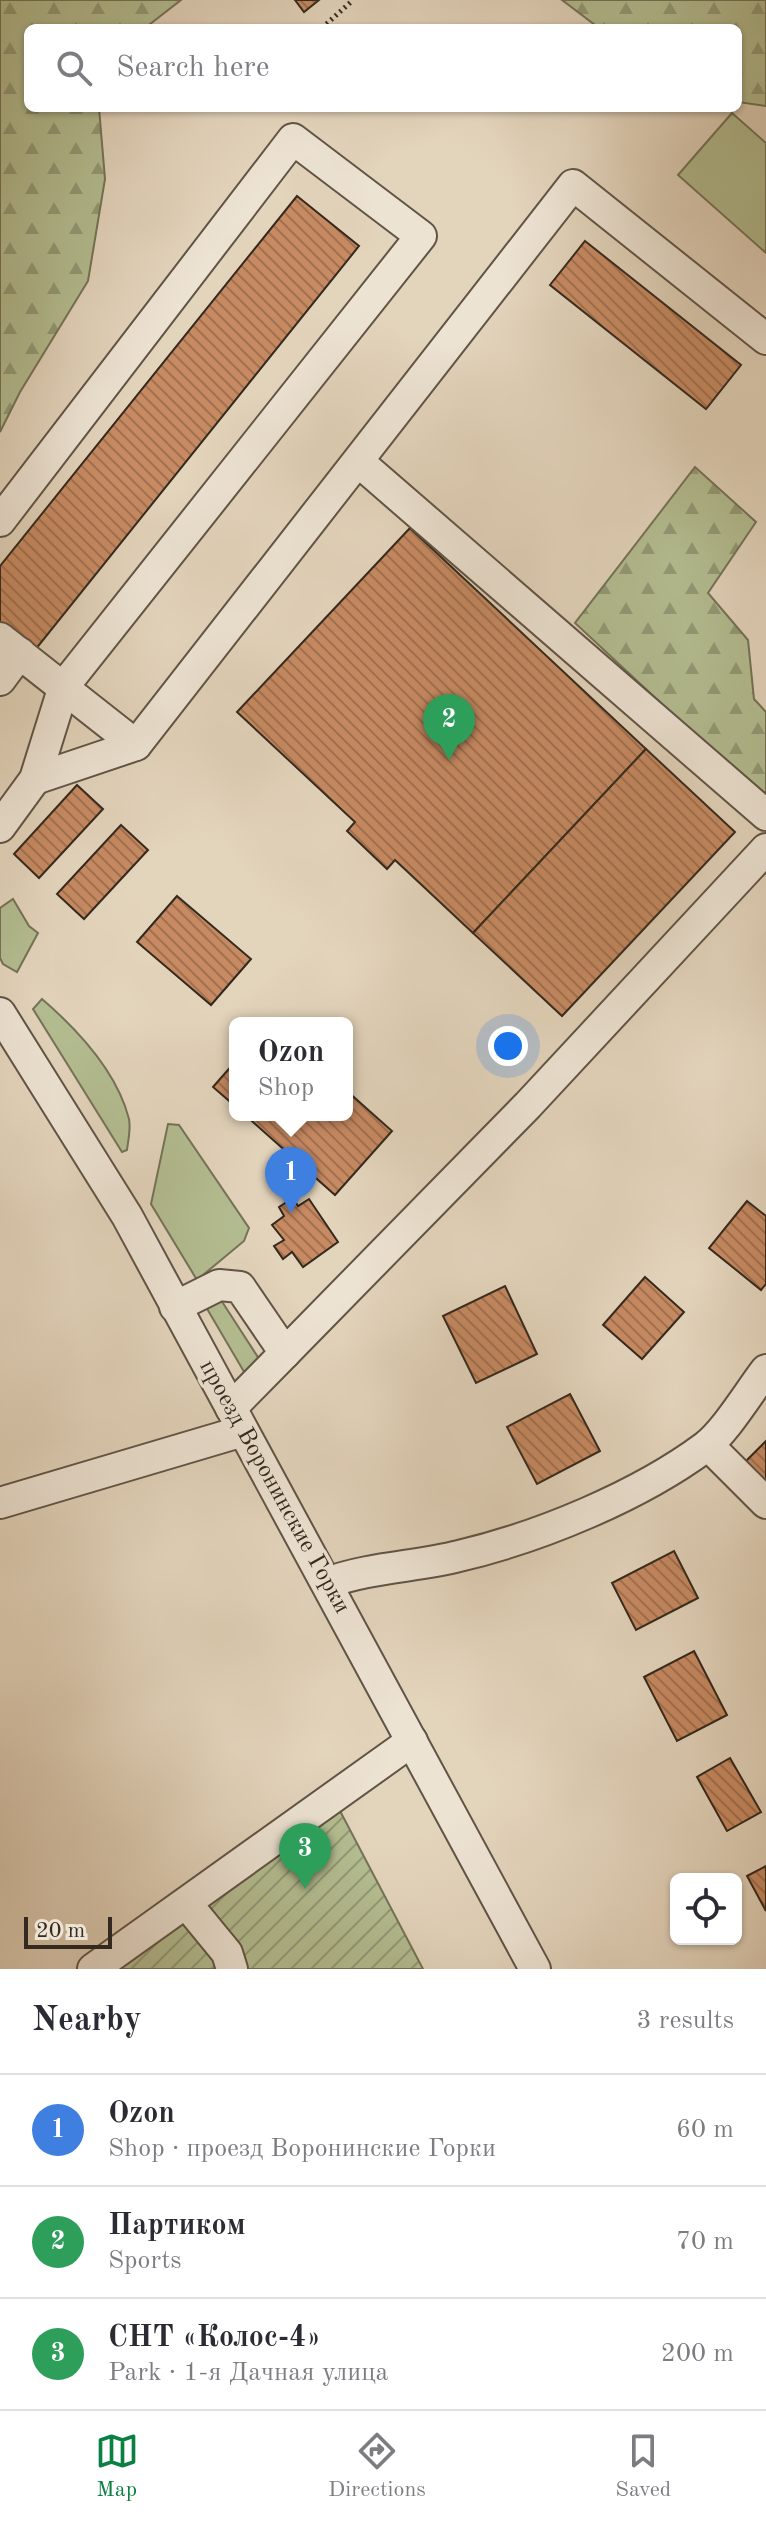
<!DOCTYPE html>
<meta charset="utf-8">
<style>
body{margin:0;font-family:"Old Standard TT",serif;background:#f2f2f3;color:#2b2b33}
.controls{position:absolute;right:24px;bottom:24px;display:grid;overflow:hidden;border-radius:12px;box-shadow:0 2px 6px #0004}
.controls button{width:72px;height:72px;display:grid;place-items:center;padding:0;border:0;border-bottom:2px solid #e1e1e2;background:#fff;color:#2b2b33;font:40px sans-serif}
.scale{position:absolute;left:24px;bottom:20px;width:88px;box-sizing:border-box;padding-left:8px;border:4px solid #34291e;border-top:0;font-size:22px;line-height:28px;white-space:nowrap;color:#34291e;-webkit-text-stroke:6px #ede3d3;paint-order:stroke}
.you{position:absolute;left:508px;top:1046px;width:28px;height:28px;margin:-20px;border:6px solid #fff;border-radius:50%;background:#1a73e8;box-shadow:0 0 0 12px #1a73e833}
.badge{display:grid;place-items:center;width:52px;height:52px;border-radius:50%;background:#0b8043;color:#fff;font-size:26px;font-weight:700}
.pin{position:absolute;translate:-50% -66px;filter:drop-shadow(0 2px 4px #0008)}
.pin::after{content:'';position:absolute;top:42px;width:28px;height:24px;background:inherit;clip-path:polygon(0 0,100% 0,50% 100%)}
.popup{position:absolute;left:229px;top:1017px;width:124px;height:104px;box-sizing:border-box;display:grid;place-content:center;border-radius:12px;background:#fff;filter:drop-shadow(0 2px 6px #0005);font-size:26px;white-space:nowrap;color:#7c7c81}
.popup b{font-size:30px;color:#2b2b33}
.popup::after{content:'';position:absolute;left:50%;top:100%;margin-left:-16px;border:16px solid transparent;border-top-color:#fff}
.list{margin:0;padding:0;list-style:none}
h2{display:flex;justify-content:space-between;align-items:center;height:104px;margin:0;padding:0 32px;font-size:34px}
h2 small{font-size:26px;font-weight:400;color:#7c7c81}
.list li{display:grid;grid-template-columns:52px 1fr auto;gap:24px;align-items:center;box-sizing:border-box;height:112px;padding:0 32px;border-top:2px solid #e1e1e2}
.list b{display:block;font-size:30px;white-space:nowrap}
.list p{margin:0;font-size:26px;white-space:nowrap;color:#7c7c81}
.list em{font-size:26px;font-style:normal;color:#7c7c81}
.icon{flex:none;width:44px;height:44px;fill:none;stroke:currentColor;stroke-width:2;stroke-linecap:round;stroke-linejoin:round}
.map{position:relative;flex:none;width:766px;height:1969px;overflow:hidden}
.search{position:absolute;background:#fff;box-shadow:0 2px 6px #0004;left:24px;right:24px;top:24px;height:88px;display:flex;align-items:center;gap:20px;box-sizing:border-box;padding:0 28px;border-radius:12px;color:#7c7c81;font-size:30px}
.sheet{height:440px;background:#fff}
nav{display:flex;justify-content:space-around;align-items:center;box-sizing:border-box;height:112px;border-top:2px solid #e1e1e2;background:#fff;font-size:22px;color:#7c7c81}
nav a{display:grid;justify-items:center;gap:4px}
nav .on{color:#0b8043}
.map>svg:first-child{display:block}
.green{fill:#b3bd91;stroke:#747358;stroke-width:2}
.forest{fill:url(#forest-firs);stroke:#747358;stroke-width:2}
.garden{fill:url(#garden-furrows);stroke:#747358;stroke-width:2}
.building{fill:url(#building-back-hatch);stroke:#34291e;stroke-width:2}
.lines{fill:none;stroke-linecap:round;stroke-linejoin:round}
.minor-casing{stroke:#605446;stroke-width:34}
.path{stroke:#34291e;stroke-width:5;stroke-dasharray:2 4;stroke-linecap:butt}
.minor{stroke:#ede3d3;stroke-width:30}
.labels{text-anchor:middle;dominant-baseline:central;stroke-width:7;stroke-linejoin:round;paint-order:stroke}
.street-label{font-size:24px;fill:#34291e;stroke:#ede3d3}
</style>
<div class="map">
<svg width="766" height="1969" viewBox="0 0 766 1969">
<defs>
<pattern id="forest-firs" width="22" height="20" patternUnits="userSpaceOnUse" patternTransform="scale(2)"><rect width="22" height="20" fill="#b3bd91"/><path d="M5 1l3.5 6h-7zM16 11l3.5 6h-7z" fill="#929a76"/></pattern>
<pattern id="garden-furrows" width="10" height="10" patternUnits="userSpaceOnUse" patternTransform="scale(2)"><rect width="10" height="10" fill="#b3bd91"/><path d="M-1 1l2-2M0 10L10 0M9 11l2-2" fill="none" stroke="#929a76"/></pattern>
<pattern id="building-back-hatch" width="6" height="6" patternUnits="userSpaceOnUse" patternTransform="scale(2)"><rect width="6" height="6" fill="#c78a62"/><path d="M-1 5l2 2M0 0l6 6M5-1l2 2" fill="none" stroke="#a27150"/></pattern>
</defs>
<rect width="100%" height="100%" fill="#e3d4bc"/>
<filter id="stains"><feTurbulence type="fractalNoise" baseFrequency=".0025" numOctaves="4"/><feColorMatrix values="0 0 0 0 .2 0 0 0 0 .09 0 0 0 0 .02 0 0 0 .5 -.17"/></filter>
<radialGradient id="worn" r=".72"><stop offset=".6" stop-color="#630" stop-opacity="0"/><stop offset="1" stop-color="#630" stop-opacity=".3"/></radialGradient>
<g class="green">
<polygon points="732,113 766,143 766,253 678,175"/>
<polygon points="13,899 29,926 38,933 17,972 3,964 0,958 0,908"/>
<path d="M42,999C78,1030 117,1072 129,1119C131,1129 128,1141 127,1150L122,1152L33,1009Z"/>
<polygon points="168,1124 179,1125 249,1228 244,1241 197,1280 151,1204"/>
<polygon points="219,1297 263,1365 250,1382 206,1307"/>
</g>
<g class="forest">
<polygon points="0,0 181,0 145,28 28,28 28,108 99,108 105,179 88,281 20,392 0,432"/>
<polygon points="562,0 766,0 766,106 738,102 738,28 599,28"/>
<polygon points="695,467 756,522 708,593 748,640 754,699 766,712 766,801 575,623"/>
</g>
<polygon class="garden" points="339,1809 423,1969 119,1969"/>
<g class="building">
<polygon points="295,0 319,0 304,12"/>
<polygon points="297,196 359,246 35,650 0,622 0,566"/>
<polygon points="585,241 741,365 706,409 550,285"/>
<polygon points="410,528 646,749 473,933 395,860 387,869 347,831 355,822 237,712"/>
<polygon points="646,749 735,832 562,1016 473,933"/>
<polygon points="77,785 103,809 39,878 14,854"/>
<polygon points="121,825 148,850 84,919 57,894"/>
<polygon points="177,896 251,959 211,1005 137,942"/>
<polygon points="235,1062 235,1106 213,1087"/>
<polygon points="347,1091 392,1131 335,1195 245,1115 347,1115"/>
<polygon points="293,1198 298,1206 309,1199 338,1242 303,1267 292,1252 283,1259 274,1246 284,1240 272,1225 284,1216 279,1207"/>
<polygon points="747,1201 766,1216 766,1284 761,1290 709,1248"/>
<polygon points="645,1277 684,1312 642,1359 603,1325"/>
<polygon points="505,1286 537,1354 476,1383 443,1316"/>
<polygon points="570,1394 600,1451 537,1484 507,1427"/>
<polygon points="766,1441 766,1488 742,1465"/>
<polygon points="674,1551 698,1598 636,1630 612,1583"/>
<polygon points="694,1651 727,1715 677,1741 644,1677"/>
<polygon points="730,1758 761,1812 727,1831 697,1777"/>
<polygon points="766,1866 766,1911 747,1876"/>
</g>
<g class="lines">
<defs>
<g id="minor">
<polyline points="359,462 766,815"/>
<polyline points="0,521 293,139 421,236 64,686 35,779 0,827"/>
<polyline points="0,638 136,745"/>
<polyline points="0,680 20,653"/>
<polyline points="35,779 136,745 573,185 766,339"/>
<polyline points="0,1013 127,1216 535,1969"/>
<polyline points="175,1307 219,1285 240,1287 285,1353 231,1408"/>
<polyline points="285,1353 528,1105 766,849"/>
<polyline points="708,1445 766,1503"/>
<polyline points="0,1503 243,1431"/>
<path d="M327,1583C370,1567 416,1567 459,1556C540,1537 639,1496 705,1447C726,1431 749,1392 766,1370"/>
<polyline points="186,1903 227,1953 232,1969"/>
<polyline points="93,1969 412,1741"/>
</g>
</defs>
<use href="#minor" class="minor-casing"/>
<polyline class="path" points="322,28 353,0"/>
<use href="#minor" class="minor"/>
</g>
<g class="labels">
<g class="street-label">
<text transform="translate(274 1487) rotate(61)">проезд Воронинские Горки</text>
</g>
</g>
<rect width="100%" height="100%" filter="url(#stains)"/>
<rect width="100%" height="100%" fill="url(#worn)"/>
</svg>
<div class="controls">
<button><svg class="icon" aria-label="locate" viewBox="0 0 24 24"><circle cx="12" cy="12" r="6"/><path d="M12 2v4M12 18v4M2 12h4M18 12h4"/></svg></button>
</div>
<div class="scale">20 m</div>
<div class="you"></div>
<div class="pin badge" style="left:291px;top:1213px;background:#3f7fe0">1</div>
<div class="popup"><b>Ozon</b>Shop</div>
<div class="pin badge" style="left:449px;top:760px;background:#2e9e5b">2</div>
<div class="pin badge" style="left:305px;top:1889px;background:#2e9e5b">3</div>
<div class="search"><svg class="icon" aria-label="search" viewBox="0 0 24 24"><circle cx="10" cy="10" r="6"/><path d="M15 15l6 6"/></svg>Search here</div>
</div>
<section class="sheet">
<h2>Nearby<small>3 results</small></h2>
<ul class="list">
<li><span class="badge" style="background:#3f7fe0">1</span><div><b>Ozon</b><p>Shop · проезд Воронинские Горки</p></div><em>60 m</em></li>
<li><span class="badge" style="background:#2e9e5b">2</span><div><b>Партиком</b><p>Sports</p></div><em>70 m</em></li>
<li><span class="badge" style="background:#2e9e5b">3</span><div><b>СНТ «Колос-4»</b><p>Park · 1-я Дачная улица</p></div><em>200 m</em></li>
</ul>
</section>
<nav>
<a class="on"><svg class="icon" aria-label="map" viewBox="0 0 24 24"><path d="M3 6l6-2 6 2 6-2v14l-6 2-6-2-6 2zM9 4v14M15 6v14"/></svg>Map</a>
<a><svg class="icon" aria-label="directions" viewBox="0 0 24 24"><path d="M12 3l9 9-9 9-9-9zM9 14v-3h6M13 9l2 2-2 2"/></svg>Directions</a>
<a><svg class="icon" aria-label="saved" viewBox="0 0 24 24"><path d="M7 4h10v16l-5-4-5 4z"/></svg>Saved</a>
</nav>
